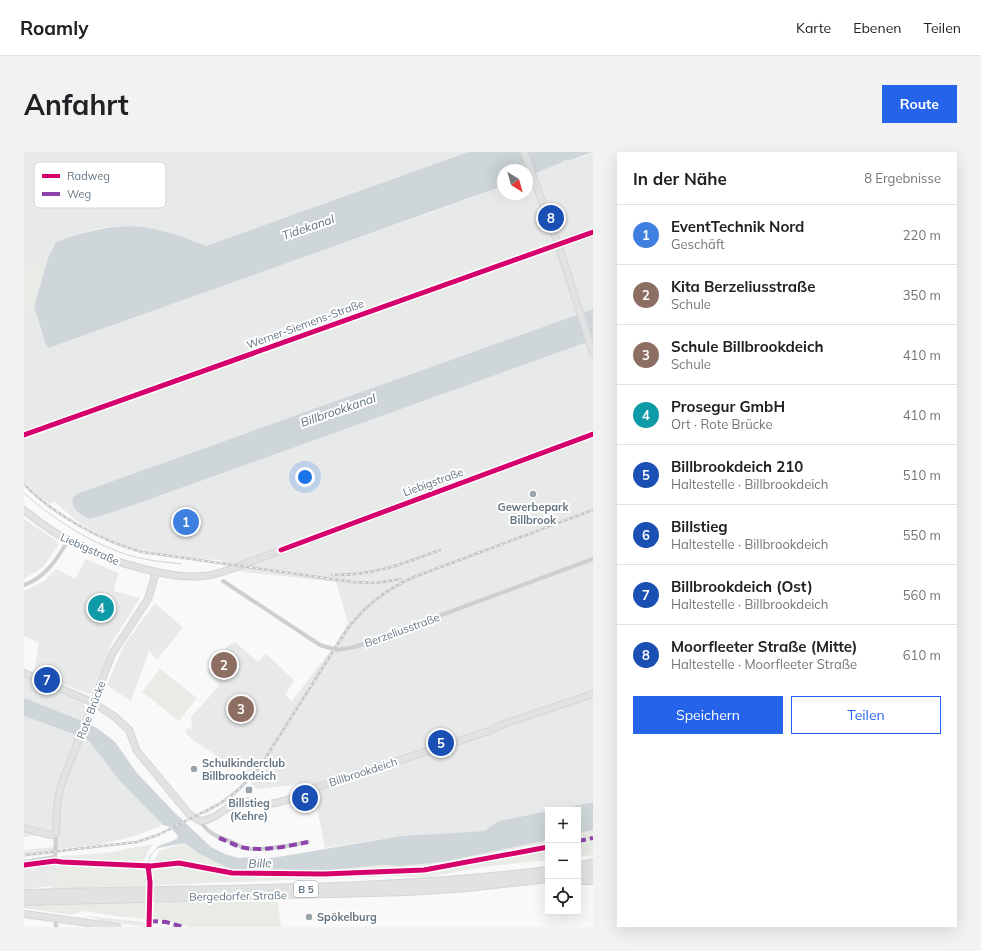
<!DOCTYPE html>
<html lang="de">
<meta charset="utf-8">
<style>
body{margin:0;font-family:Mulish,sans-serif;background:#f2f2f2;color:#202124}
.controls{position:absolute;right:12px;bottom:12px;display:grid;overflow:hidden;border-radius:0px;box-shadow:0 4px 16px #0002}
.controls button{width:36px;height:36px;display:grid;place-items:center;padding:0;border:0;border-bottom:1px solid #e0e0e0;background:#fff;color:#202124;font:20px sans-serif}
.compass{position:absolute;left:473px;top:12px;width:36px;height:36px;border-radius:50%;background:#fff;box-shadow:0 4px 16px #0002;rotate:143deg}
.you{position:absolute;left:281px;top:325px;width:14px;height:14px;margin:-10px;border:3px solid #fff;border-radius:50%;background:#1a73e8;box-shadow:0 0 0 6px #1a73e833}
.badge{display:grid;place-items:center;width:26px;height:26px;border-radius:50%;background:#2563eb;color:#fff;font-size:13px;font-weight:700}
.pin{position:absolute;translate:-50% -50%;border:2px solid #fff;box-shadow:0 1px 4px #0006}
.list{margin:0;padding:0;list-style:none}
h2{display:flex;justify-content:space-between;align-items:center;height:52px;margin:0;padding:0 16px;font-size:17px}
h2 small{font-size:13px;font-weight:400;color:#757577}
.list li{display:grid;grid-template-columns:26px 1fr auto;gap:12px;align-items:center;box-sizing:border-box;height:60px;padding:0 16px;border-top:1px solid #e0e0e0}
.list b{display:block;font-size:15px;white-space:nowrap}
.list p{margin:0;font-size:13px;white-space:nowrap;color:#757577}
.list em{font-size:13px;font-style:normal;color:#757577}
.actions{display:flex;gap:8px;padding:12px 16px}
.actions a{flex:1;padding:9px 0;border:1px solid #2563eb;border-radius:0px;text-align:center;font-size:14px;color:#2563eb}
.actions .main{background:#2563eb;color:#fff}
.icon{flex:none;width:22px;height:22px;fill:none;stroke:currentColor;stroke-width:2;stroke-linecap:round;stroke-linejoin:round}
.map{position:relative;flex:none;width:569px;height:775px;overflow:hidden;border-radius:0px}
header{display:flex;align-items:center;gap:24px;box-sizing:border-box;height:56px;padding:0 20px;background:#fff;border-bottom:1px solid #e0e0e0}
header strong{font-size:19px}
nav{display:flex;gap:22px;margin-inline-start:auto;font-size:14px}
.intro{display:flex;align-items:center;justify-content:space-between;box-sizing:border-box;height:96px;padding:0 24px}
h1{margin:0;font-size:28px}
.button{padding:10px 18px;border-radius:0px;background:#2563eb;color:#fff;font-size:14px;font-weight:700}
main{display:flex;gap:24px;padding:0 24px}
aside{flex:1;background:#fff;border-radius:0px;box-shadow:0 4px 16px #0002}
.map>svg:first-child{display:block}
.built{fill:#e8e9e9}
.green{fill:#e8ebe6}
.water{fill:#ced6d9}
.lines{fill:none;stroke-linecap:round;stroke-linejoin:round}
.stream{stroke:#ced6d9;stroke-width:1}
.secondary-casing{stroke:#d5d6d7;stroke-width:8}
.highway-casing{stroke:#d5d6d6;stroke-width:10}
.street{stroke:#cecfd0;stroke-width:4}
.secondary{stroke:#e1e2e2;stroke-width:6}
.highway{stroke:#e1e2e2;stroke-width:8}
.rail-casing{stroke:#c3c5c6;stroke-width:2.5}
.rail{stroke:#fff;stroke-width:1;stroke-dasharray:3;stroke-linecap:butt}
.quiet{stroke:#8e44ad;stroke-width:4;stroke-dasharray:8 4;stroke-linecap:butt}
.cycleway-casing{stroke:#fff;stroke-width:8}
.cycleway{stroke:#d6006c;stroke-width:5}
.poi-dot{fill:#99a4ac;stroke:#fff;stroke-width:1.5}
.labels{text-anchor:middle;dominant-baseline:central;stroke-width:4;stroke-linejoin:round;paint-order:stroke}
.shield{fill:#fff;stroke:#939fa8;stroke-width:1}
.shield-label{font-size:10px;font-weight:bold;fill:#657683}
.street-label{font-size:11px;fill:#657683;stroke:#fff}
.poi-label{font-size:11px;font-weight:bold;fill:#657683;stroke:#fff}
.water-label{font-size:12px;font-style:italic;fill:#60757c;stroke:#fff}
.key{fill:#fff;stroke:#d1d6da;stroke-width:1}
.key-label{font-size:11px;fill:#657683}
</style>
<header>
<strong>Roamly</strong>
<nav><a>Karte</a><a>Ebenen</a><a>Teilen</a></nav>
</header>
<div class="intro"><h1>Anfahrt</h1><a class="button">Route</a></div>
<main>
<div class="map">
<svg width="569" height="775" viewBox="0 0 569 775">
<rect width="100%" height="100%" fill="#f9f9f9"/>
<g class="built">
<polygon points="0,0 444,0 182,94 164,87 126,76 94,74 72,77 32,90 24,106 4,116 0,115"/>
<polygon points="569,1 569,157 55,341 49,345 61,365 66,367 569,188 569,650 475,669 461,679 377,684 301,696 288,631 233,637 219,624 226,612 205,611 196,606 169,588 162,581 161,576 168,577 167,565 195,534 183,520 187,513 205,493 211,490 234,510 242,502 270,528 261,543 268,549 310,494 324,471 312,430 203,418 198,408 173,407 130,401 103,395 86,388 55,371 31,350 26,352 15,344 0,330 0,158 10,155 22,193 406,61 479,34 479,42 503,42 503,25 536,11 541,8 548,8"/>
<polygon points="0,367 33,389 34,394 19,415 0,427"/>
<polygon points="62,407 94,421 90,439 116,446 87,492 68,541 64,542 10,520 15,491 0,484 0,439 20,429 32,417 51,427"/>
<polygon points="131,451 159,476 133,507 125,499 107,549 83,533 100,493"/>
<polygon points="0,525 58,549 62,557 57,570 2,548 0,546"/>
<polygon points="0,564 52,583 65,589 95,628 139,673 111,684 73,693 34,697 30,695 28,702 0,705 0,698 30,695 30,689 27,686 16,683 0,685"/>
<polygon points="222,629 224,631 209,645 181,663 179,660 203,645"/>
<polygon points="29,711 28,734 0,737 0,714"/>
</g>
<g class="green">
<polygon points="24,106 10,155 0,158 0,115 4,116"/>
<polygon points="136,517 173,546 155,569 118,540"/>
<polygon points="569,678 569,703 554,705 554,681"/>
<polygon points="524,688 524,708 466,714 403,725 368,724 28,737 28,713 37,704 83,701 129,692 123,701 119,712 129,712 135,699 161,691 174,701 212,720 356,713 362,714 419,710"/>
<polygon points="181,748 254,750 257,775 165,775 142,768 131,767 129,764 128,751"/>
<polygon points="89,750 124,751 124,767 90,764 60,759 47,763 0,756 0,754 18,752 27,754 43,751"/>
<polygon points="62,764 119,770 123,775 78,769"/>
</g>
<g class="water">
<path d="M444,0H569L547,8H541L536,11L503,25V18H479V34L24,196L22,193L10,155L24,106L32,90C94,68 121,69 182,94Z"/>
<path d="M569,157V188L98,357L66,367C56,363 46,356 49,345L55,341Z"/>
<polygon points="0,546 66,572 77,579 91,590 113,621 150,660 187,695 201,702 214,706 233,705 242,707 377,684 460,679 475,669 524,659 524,688 419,710 376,714 356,713 306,718 212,720 174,701 161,691 134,696 132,695 153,687 154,684 146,675 139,673 95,628 65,589 52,583 0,564"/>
<polygon points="569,650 569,678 554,681 554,658 531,658"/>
</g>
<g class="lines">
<g class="stream">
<path d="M0,341C31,369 80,400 121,407C133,410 145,410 157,412"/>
<polyline points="125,711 126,704 133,696"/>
</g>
<defs>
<g id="secondary">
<polyline points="500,0 534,92 569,201"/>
<polyline points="534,92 569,80"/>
<path d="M0,358C38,389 72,405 120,417C139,422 160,426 180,424C192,423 204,418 215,414L569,282"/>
<path d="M0,521L70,551L91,565L105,578L113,599L165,662L176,669C192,668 200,656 214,650C222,647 233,652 241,652C259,652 275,643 291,636L465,579L477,573L569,542"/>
<polyline points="0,676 26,683 32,682 33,655 37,633 88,502 124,447 132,420"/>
<polyline points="0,762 93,775"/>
</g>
<g id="highway">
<polyline points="554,715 569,711"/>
<polyline points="554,721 569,719"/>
<polyline points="554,728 569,728"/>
<path d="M0,742C175,736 350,741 524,719"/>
<polyline points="0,749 384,739 443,735 524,726"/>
</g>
</defs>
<use href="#secondary" class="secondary-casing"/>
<use href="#highway" class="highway-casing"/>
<g class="street">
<polyline points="0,283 534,92"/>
<polyline points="199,429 296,493 313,498 331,495 569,407"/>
<path d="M0,433C21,426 33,407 44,389"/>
<path d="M176,669C184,681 193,685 206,689C211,691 215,694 220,696C235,700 268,693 284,690"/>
<polyline points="0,710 31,705 32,682"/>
<polyline points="31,765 32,775"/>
</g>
<use href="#secondary" class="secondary"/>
<use href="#highway" class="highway"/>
<defs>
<g id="rail">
<path d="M0,332C28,362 79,390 118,400L329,430L351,431L377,427"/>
<path d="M308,423C349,424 378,412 416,398"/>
<path d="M0,703L113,690L134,683L197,651L214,638L235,616L322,479C340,454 362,437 390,425L569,358"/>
</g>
</defs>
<use href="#rail" class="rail-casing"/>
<use href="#rail" class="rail"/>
<g class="quiet">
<path d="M195,686C204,689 213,695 222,696C242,699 264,694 284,690"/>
<polyline points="554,689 569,686"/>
<polyline points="126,769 142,770 159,775"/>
</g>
<defs>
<g id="cycleway">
<polyline points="0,283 569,80"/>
<polyline points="257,398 569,282"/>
<polyline points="0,713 31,709 38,710 127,714 155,711 208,721 300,722 400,718 524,695"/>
<polyline points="124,714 126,730 125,775"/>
</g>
</defs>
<use href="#cycleway" class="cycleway-casing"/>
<use href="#cycleway" class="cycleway"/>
</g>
<g class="poi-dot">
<circle cx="509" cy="342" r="4"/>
<circle cx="170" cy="617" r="4"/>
<rect x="221" y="634" width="8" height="8" rx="2"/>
<circle cx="285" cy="765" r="4"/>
</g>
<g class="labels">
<rect class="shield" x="270" y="729" width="24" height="16" rx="3"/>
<g class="shield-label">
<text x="282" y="737">B 5</text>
</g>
<g class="street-label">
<text transform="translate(281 172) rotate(-20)">Werner-Siemens-Straße</text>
<text transform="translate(409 330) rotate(-20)">Liebigstraße</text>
<text transform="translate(66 397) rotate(24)">Liebigstraße</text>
<text transform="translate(378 478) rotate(-20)">Berzeliusstraße</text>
<text transform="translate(67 558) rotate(-69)">Rote Brücke</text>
<text transform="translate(339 620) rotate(-18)">Billbrookdeich</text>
<text transform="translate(214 744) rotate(-1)">Bergedorfer Straße</text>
</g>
<g class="poi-label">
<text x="509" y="355">Gewerbepark<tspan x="509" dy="13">Billbrook</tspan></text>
<text x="178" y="611" text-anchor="start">Schulkinderclub<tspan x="178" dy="13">Billbrookdeich</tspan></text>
<text x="225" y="651">Billstieg<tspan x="225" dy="13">(Kehre)</tspan></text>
<text x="293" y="765" text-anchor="start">Spökelburg</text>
</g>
<g class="water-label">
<text transform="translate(284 75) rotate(-19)">Tidekanal</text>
<text transform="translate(314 258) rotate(-19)">Billbrookkanal</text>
<text transform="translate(236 711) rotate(-2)">Bille</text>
</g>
</g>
<rect x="10" y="10" width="132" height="46" rx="6" class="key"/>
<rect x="18" y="22" width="18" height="4" fill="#d6006c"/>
<rect x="18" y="40" width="18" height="4" fill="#8e44ad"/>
<g class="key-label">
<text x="43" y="28">Radweg</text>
<text x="43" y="46">Weg</text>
</g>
</svg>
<div class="controls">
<button>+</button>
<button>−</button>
<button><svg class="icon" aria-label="locate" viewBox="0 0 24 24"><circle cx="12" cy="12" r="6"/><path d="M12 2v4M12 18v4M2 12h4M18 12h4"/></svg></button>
</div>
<svg class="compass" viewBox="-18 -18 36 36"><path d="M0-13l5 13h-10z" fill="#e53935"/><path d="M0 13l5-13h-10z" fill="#757577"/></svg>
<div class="you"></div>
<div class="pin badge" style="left:162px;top:370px;background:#3f7fe0">1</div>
<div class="pin badge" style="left:200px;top:513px;background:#8d6e63">2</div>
<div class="pin badge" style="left:217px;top:557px;background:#8d6e63">3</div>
<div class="pin badge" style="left:77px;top:456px;background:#0f9aa8">4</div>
<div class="pin badge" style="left:417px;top:591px;background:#1a4fb4">5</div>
<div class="pin badge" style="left:281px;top:646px;background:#1a4fb4">6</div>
<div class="pin badge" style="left:23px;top:528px;background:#1a4fb4">7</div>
<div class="pin badge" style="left:527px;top:66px;background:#1a4fb4">8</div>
</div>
<aside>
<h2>In der Nähe<small>8 Ergebnisse</small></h2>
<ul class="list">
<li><span class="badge" style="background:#3f7fe0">1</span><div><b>EventTechnik Nord</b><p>Geschäft</p></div><em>220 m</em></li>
<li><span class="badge" style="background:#8d6e63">2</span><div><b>Kita Berzeliusstraße</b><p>Schule</p></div><em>350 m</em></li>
<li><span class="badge" style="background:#8d6e63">3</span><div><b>Schule Billbrookdeich</b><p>Schule</p></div><em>410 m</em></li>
<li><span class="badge" style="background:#0f9aa8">4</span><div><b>Prosegur GmbH</b><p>Ort · Rote Brücke</p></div><em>410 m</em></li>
<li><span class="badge" style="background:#1a4fb4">5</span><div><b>Billbrookdeich 210</b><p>Haltestelle · Billbrookdeich</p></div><em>510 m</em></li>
<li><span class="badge" style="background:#1a4fb4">6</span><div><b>Billstieg</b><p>Haltestelle · Billbrookdeich</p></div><em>550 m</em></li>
<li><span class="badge" style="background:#1a4fb4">7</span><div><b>Billbrookdeich (Ost)</b><p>Haltestelle · Billbrookdeich</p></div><em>560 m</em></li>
<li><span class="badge" style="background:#1a4fb4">8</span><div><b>Moorfleeter Straße (Mitte)</b><p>Haltestelle · Moorfleeter Straße</p></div><em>610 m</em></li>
</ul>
<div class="actions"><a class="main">Speichern</a><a>Teilen</a></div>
</aside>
</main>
